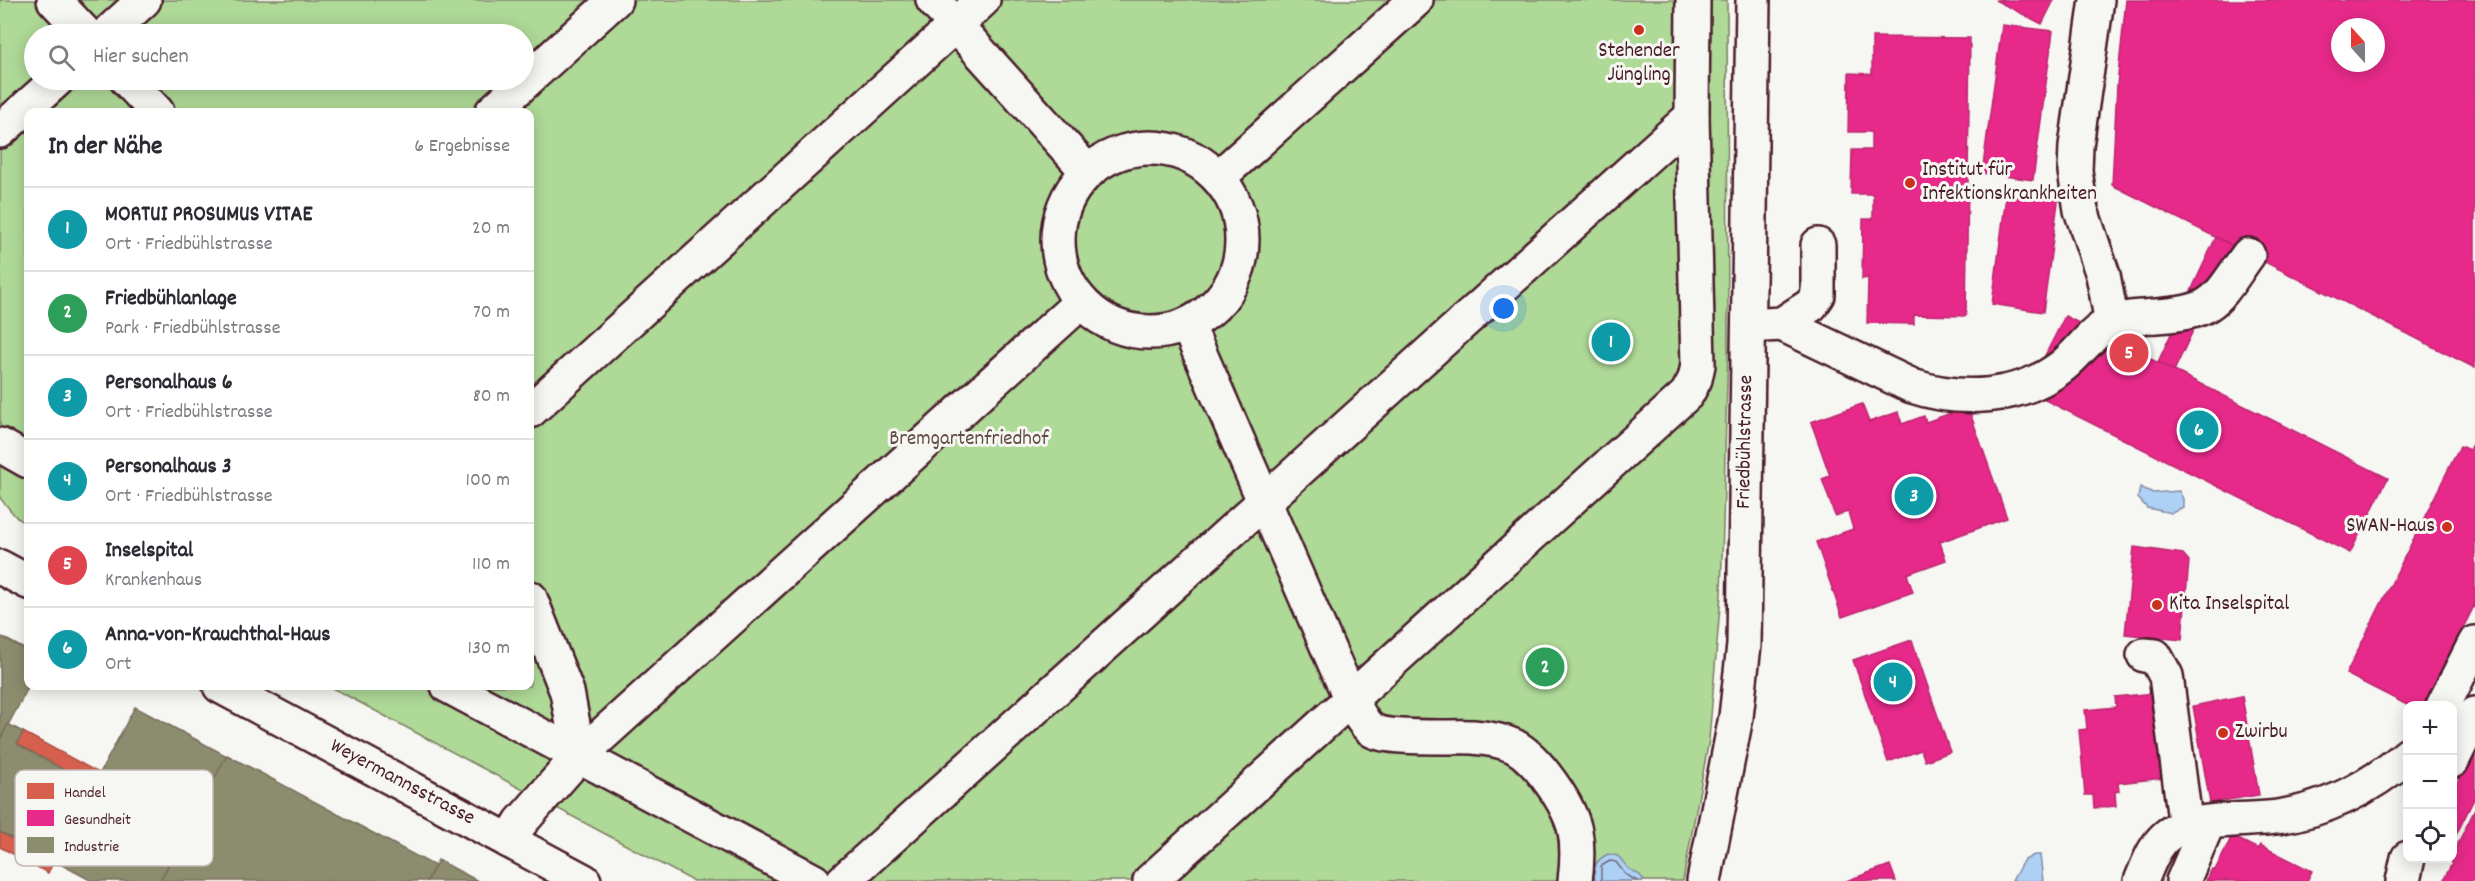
<!DOCTYPE html>
<html lang="de">
<meta charset="utf-8">
<style>
body{margin:0;font-family:Dekko,sans-serif;background:#f7f7f7;color:#2b2b33}
.controls{position:absolute;right:18px;bottom:18px;display:grid;overflow:hidden;border-radius:12px;box-shadow:0 3px 15px #0003}
.controls button{width:54px;height:54px;display:grid;place-items:center;padding:0;border:0;border-bottom:2px solid #e1e1e2;background:#fff;color:#2b2b33;font:30px sans-serif}
.compass{position:absolute;left:2331px;top:18px;width:54px;height:54px;border-radius:50%;background:#fff;box-shadow:0 3px 15px #0003;rotate:339deg}
.you{position:absolute;left:1504px;top:309px;width:21px;height:21px;margin:-15px;border:4px solid #fff;border-radius:50%;background:#1a73e8;box-shadow:0 0 0 9px #1a73e833}
.badge{display:grid;place-items:center;width:39px;height:39px;border-radius:50%;background:#c8321e;color:#fff;font-size:20px;font-weight:700}
.pin{position:absolute;translate:-50% -50%;border:3px solid #fff;box-shadow:0 2px 6px #0006}
.list{margin:0;padding:0;list-style:none}
h2{display:flex;justify-content:space-between;align-items:center;height:78px;margin:0;padding:0 24px;font-size:26px}
h2 small{font-size:20px;font-weight:400;color:#7c7c81}
.list li{display:grid;grid-template-columns:39px 1fr auto;gap:18px;align-items:center;box-sizing:border-box;height:84px;padding:0 24px;border-top:2px solid #e1e1e2}
.list b{display:block;font-size:22px;white-space:nowrap}
.list p{margin:0;font-size:20px;white-space:nowrap;color:#7c7c81}
.list em{font-size:20px;font-style:normal;color:#7c7c81}
.icon{flex:none;width:33px;height:33px;fill:none;stroke:currentColor;stroke-width:2;stroke-linecap:round;stroke-linejoin:round}
.map{position:relative;flex:none;width:2475px;height:881px;overflow:hidden}
.search{position:absolute;background:#fff;box-shadow:0 3px 15px #0003;left:24px;top:24px;width:510px;height:66px;display:flex;align-items:center;gap:15px;box-sizing:border-box;padding:0 21px;border-radius:33px;color:#7c7c81;font-size:22px}
.panel{position:absolute;background:#fff;box-shadow:0 3px 15px #0003;left:24px;top:108px;width:510px;height:582px;border-radius:12px}
.map>svg:first-child{display:block}
.green{fill:#aed997;stroke:#7c7c61;stroke-width:1.5;fill-rule:evenodd}
.water{fill:#add1f5;stroke:#858aa4;stroke-width:1.5}
.shops{fill:#d6604d;stroke:#ac4c43;stroke-width:1.5}
.health{fill:#e7298a;stroke:#b8266e;stroke-width:1.5;fill-rule:evenodd}
.industry{fill:#8c8c6e;stroke:#786b5a;stroke-width:1.5}
.lines{fill:none;stroke-linecap:round;stroke-linejoin:round}
.shore{stroke:#72667c;stroke-width:1.5}
.minor-casing{stroke:#4a1f2b;stroke-width:38}
.minor{stroke:#f6f6f2;stroke-width:33}
.poi-dot{fill:#c8321e;stroke:#f6f6f2;stroke-width:2}
.labels{text-anchor:middle;dominant-baseline:central;stroke-width:6;stroke-linejoin:round;paint-order:stroke}
.poi-label{font-size:21px;fill:#4a1f2b;stroke:#f6f6f2;text-anchor:start}
.park-label{font-size:21px;fill:#634e46;stroke:#f6f6f2}
.street-label{font-size:21px;fill:#4a1f2b;stroke:#f6f6f2}
.key{fill:#f6f6f2;stroke:#c2b6b6;stroke-width:1.5}
.key-label{font-size:16px;fill:#4a1f2b}
</style>
<div class="map">
<svg width="2475" height="881" viewBox="0 0 2475 881">
<rect width="100%" height="100%" fill="#f6f6f2"/>
<filter id="ink" filterUnits="userSpaceOnUse"><feTurbulence type="fractalNoise" baseFrequency=".0167" numOctaves="2"/><feDisplacementMap in="SourceGraphic" scale="12" xChannelSelector="R" yChannelSelector="G"/><feConvolveMatrix kernelMatrix="1 2 1 2 8 2 1 2 1" color-interpolation-filters="sRGB"/></filter>
<g filter="url(#ink)">
<path class="green" d="M0,0H1727L1728,349L1721,594L1709,740L1683,881H693L329,686H530V112H28V524L17,518L0,498ZM34,34H524V80H34Z"/>
<g class="water">
<polygon points="2140,487 2153,493 2179,491 2183,499 2183,507 2172,513 2147,508 2138,498"/>
<path d="M1608,854L1618,856L1629,869L1640,875L1644,881H1595C1592,867 1595,861 1608,854Z"/>
<polygon points="2034,855 2040,855 2043,881 2012,881 2023,861"/>
</g>
<g class="shops">
<polygon points="23,732 99,773 93,786 17,744"/>
<polygon points="0,832 54,861 48,873 0,847"/>
</g>
<g class="health">
<polygon points="1995,0 2054,0 2042,24"/>
<path d="M2126,0H2475V368L2112,185L2117,85ZM2340,27H2376V63H2340Z"/>
<polygon points="2002,25 2053,31 2033,180 1982,173"/>
<polygon points="1872,37 1970,38 1966,316 1914,315 1914,324 1867,323 1868,278 1862,279 1863,219 1873,219 1873,194 1851,194 1852,150 1871,150 1871,132 1848,132 1849,77 1849,73 1872,74"/>
<polygon points="2007,188 2059,195 2043,312 1992,304"/>
<polygon points="2216,237 2233,246 2174,371 2158,362"/>
<polygon points="2065,316 2388,478 2350,553 2027,391"/>
<polygon points="1862,404 1869,422 1898,412 1902,424 1924,416 1926,422 1968,407 2007,518 1940,542 1946,560 1907,574 1913,592 1842,617 1816,542 1853,529 1848,512 1835,516 1822,479 1830,476 1811,422"/>
<polygon points="2475,438 2475,604 2424,706 2409,706 2346,674 2460,446 2469,450"/>
<polygon points="2134,547 2183,554 2189,561 2182,640 2125,634"/>
<polygon points="1912,640 1950,752 1925,761 1921,750 1888,762 1853,660"/>
<polygon points="2155,693 2163,778 2118,783 2119,791 2115,792 2116,806 2094,808 2093,795 2085,795 2079,730 2087,729 2085,710 2116,707 2115,697"/>
<polygon points="2242,696 2259,795 2210,803 2193,706"/>
<polygon points="2475,749 2475,797 2454,839 2452,793"/>
<polygon points="2475,809 2475,881 2443,881 2452,863 2449,861"/>
<polygon points="2232,836 2258,849 2260,845 2312,871 2307,881 2206,881 2212,869 2215,870"/>
<polygon points="1890,865 1896,881 1846,881"/>
</g>
<g class="industry">
<polygon points="0,636 28,651 29,686 0,740"/>
<polygon points="135,707 227,756 160,881 92,881 0,832 0,740 8,724 23,732 17,744 93,786"/>
<polygon points="227,755 435,866 427,881 160,881"/>
<polygon points="438,860 478,881 427,881"/>
</g>
<g class="lines">
<polyline class="shore" points="1601,881 1601,866 1610,861 1616,862 1625,874 1637,881"/>
<defs>
<g id="minor">
<polyline points="54,0 86,34"/>
<polyline points="933,0 1087,171"/>
<polyline points="2097,0 2076,146 2075,171 2081,210 2103,275 2112,323"/>
<polyline points="107,34 144,0"/>
<polyline points="127,80 157,112"/>
<polyline points="492,112 615,0"/>
<polyline points="0,131 57,80"/>
<circle cx="1150" cy="240" r="92"/>
<polyline points="1219,177 1416,0"/>
<path d="M1782,324L1912,386C1961,402 2018,399 2060,368C2079,354 2090,333 2111,323C2125,317 2141,317 2156,316C2216,312 2215,301 2248,255"/>
<polyline points="1764,325 1782,324 1811,305 1818,295 1818,245"/>
<path d="M1188,326L1338,671C1345,685 1359,722 1372,730C1388,740 1452,736 1473,737C1485,738 1503,741 1514,746C1538,759 1569,804 1575,831C1578,847 1577,865 1575,881"/>
<polyline points="530,411 983,0"/>
<polyline points="0,445 28,461"/>
<polyline points="0,567 28,582"/>
<polyline points="530,598 567,692 579,756"/>
<polyline points="2144,655 2155,656 2166,676 2186,828"/>
<polyline points="220,686 584,881"/>
<polyline points="448,686 814,881"/>
<polyline points="2443,706 2475,643"/>
<polyline points="2452,761 2475,714"/>
<polyline points="509,841 521,822 579,756 1080,303"/>
<polyline points="843,881 1692,116"/>
<polyline points="1150,881 1687,394 1695,379 1698,365 1692,116 1693,0"/>
<polyline points="1704,881 1736,717 1744,645 1753,0"/>
<path d="M2141,881C2148,865 2154,845 2169,834C2193,817 2247,821 2277,817C2326,810 2370,788 2408,755"/>
<polyline points="2183,881 2208,823"/>
<polyline points="2403,881 2408,858"/>
</g>
</defs>
<use href="#minor" class="minor-casing"/>
<use href="#minor" class="minor"/>
</g>
</g>
<g class="poi-dot">
<circle cx="1639" cy="30" r="6"/>
<circle cx="1910" cy="183" r="6"/>
<circle cx="2447" cy="527" r="6"/>
<circle cx="2157" cy="605" r="6"/>
<circle cx="2223" cy="733" r="6"/>
</g>
<g class="labels">
<g class="poi-label">
<text x="1639" y="52" text-anchor="middle">Stehender<tspan x="1639" dy="24">Jüngling</tspan></text>
<text x="1922" y="171">Institut für<tspan x="1922" dy="24">Infektionskrankheiten</tspan></text>
<text x="2435" y="527" text-anchor="end">SWAN-Haus</text>
<text x="2169" y="605">Kita Inselspital</text>
<text x="2235" y="733">Zwirbu</text>
</g>
<g class="park-label">
<text x="969" y="440">Bremgartenfriedhof</text>
</g>
<g class="street-label">
<text transform="translate(1746 442) rotate(-89)">Friedbühlstrasse</text>
<text transform="translate(402 783) rotate(28)">Weyermannsstrasse</text>
</g>
</g>
<rect x="15" y="770" width="198" height="96" rx="9" class="key"/>
<rect x="27" y="783" width="27" height="16" fill="#d6604d"/>
<rect x="27" y="810" width="27" height="16" fill="#e7298a"/>
<rect x="27" y="837" width="27" height="16" fill="#8c8c6e"/>
<g class="key-label">
<text x="64" y="797">Handel</text>
<text x="64" y="824">Gesundheit</text>
<text x="64" y="851">Industrie</text>
</g>
</svg>
<div class="controls">
<button>+</button>
<button>−</button>
<button><svg class="icon" aria-label="locate" viewBox="0 0 24 24"><circle cx="12" cy="12" r="6"/><path d="M12 2v4M12 18v4M2 12h4M18 12h4"/></svg></button>
</div>
<svg class="compass" viewBox="-18 -18 36 36"><path d="M0-13l5 13h-10z" fill="#e53935"/><path d="M0 13l5-13h-10z" fill="#7c7c81"/></svg>
<div class="you"></div>
<div class="pin badge" style="left:1611px;top:342px;background:#0f9aa8">1</div>
<div class="pin badge" style="left:1545px;top:667px;background:#2e9e5b">2</div>
<div class="pin badge" style="left:1914px;top:496px;background:#0f9aa8">3</div>
<div class="pin badge" style="left:1893px;top:682px;background:#0f9aa8">4</div>
<div class="pin badge" style="left:2129px;top:353px;background:#e0444e">5</div>
<div class="pin badge" style="left:2199px;top:430px;background:#0f9aa8">6</div>
<div class="search"><svg class="icon" aria-label="search" viewBox="0 0 24 24"><circle cx="10" cy="10" r="6"/><path d="M15 15l6 6"/></svg>Hier suchen</div>
<section class="panel">
<h2>In der Nähe<small>6 Ergebnisse</small></h2>
<ul class="list">
<li><span class="badge" style="background:#0f9aa8">1</span><div><b>MORTUI PROSUMUS VITAE</b><p>Ort · Friedbühlstrasse</p></div><em>20 m</em></li>
<li><span class="badge" style="background:#2e9e5b">2</span><div><b>Friedbühlanlage</b><p>Park · Friedbühlstrasse</p></div><em>70 m</em></li>
<li><span class="badge" style="background:#0f9aa8">3</span><div><b>Personalhaus 6</b><p>Ort · Friedbühlstrasse</p></div><em>80 m</em></li>
<li><span class="badge" style="background:#0f9aa8">4</span><div><b>Personalhaus 3</b><p>Ort · Friedbühlstrasse</p></div><em>100 m</em></li>
<li><span class="badge" style="background:#e0444e">5</span><div><b>Inselspital</b><p>Krankenhaus</p></div><em>110 m</em></li>
<li><span class="badge" style="background:#0f9aa8">6</span><div><b>Anna-von-Krauchthal-Haus</b><p>Ort</p></div><em>130 m</em></li>
</ul>
</section>
</div>
